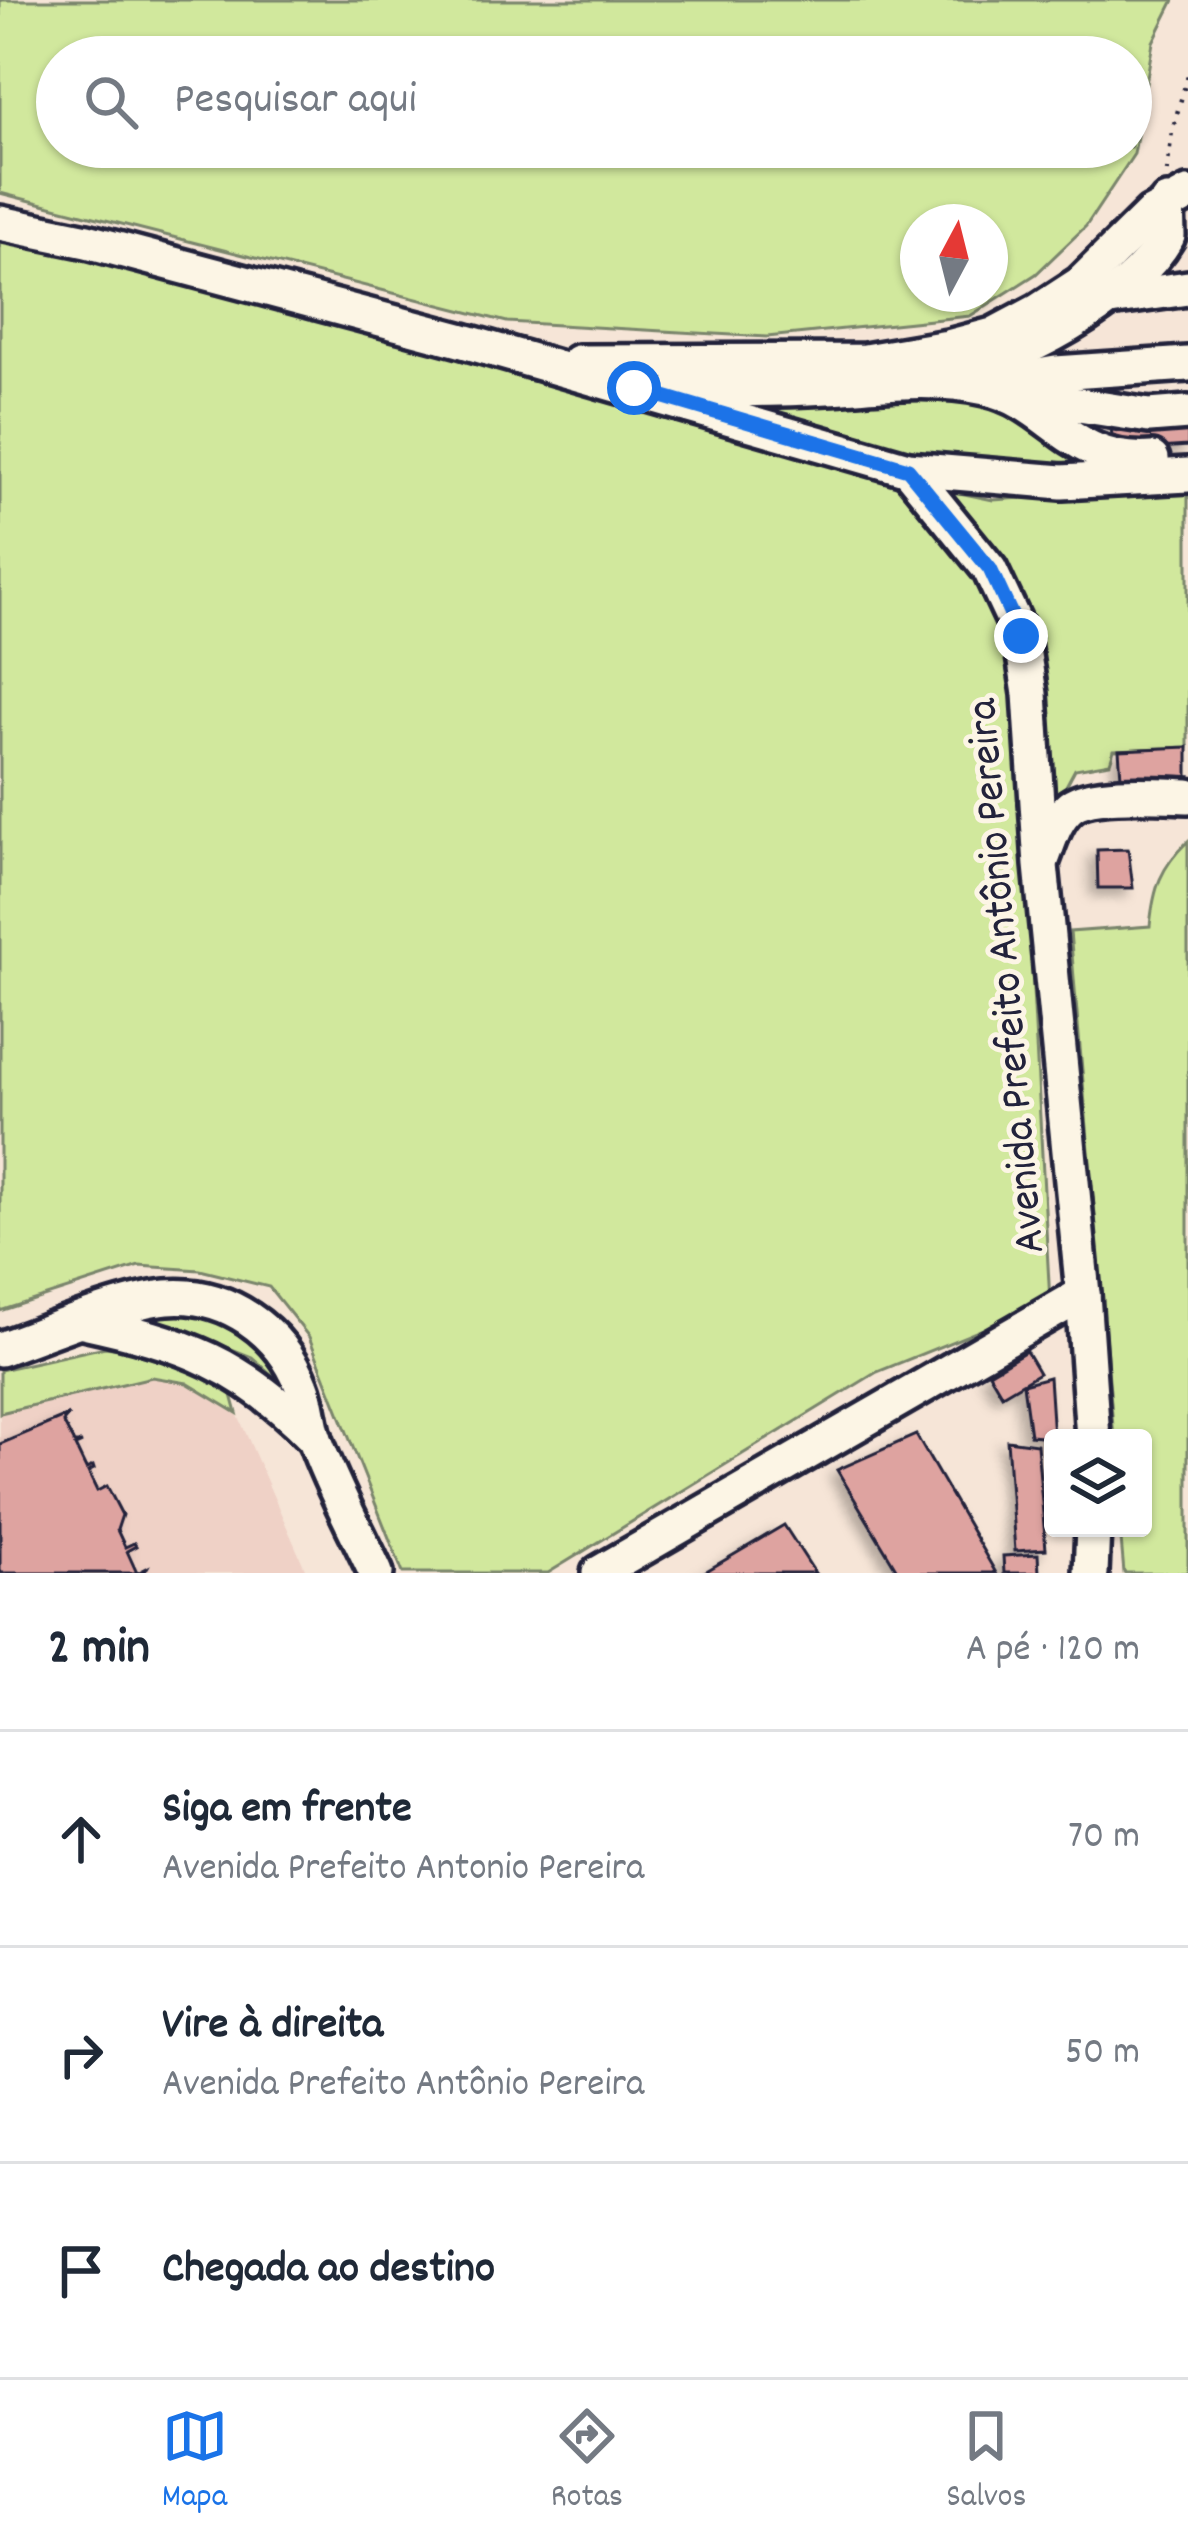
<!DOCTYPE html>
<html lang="pt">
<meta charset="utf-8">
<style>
body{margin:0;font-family:Dekko,sans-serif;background:#f6f6f7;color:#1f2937}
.controls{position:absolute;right:36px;bottom:36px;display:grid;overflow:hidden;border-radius:12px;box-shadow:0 3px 9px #0004}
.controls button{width:108px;height:108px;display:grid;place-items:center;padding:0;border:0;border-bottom:3px solid #e0e1e3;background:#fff;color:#1f2937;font:60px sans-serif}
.compass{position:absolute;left:900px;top:204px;width:108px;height:108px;border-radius:50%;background:#fff;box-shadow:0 3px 9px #0004;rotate:7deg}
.stop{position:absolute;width:36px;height:36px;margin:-27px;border:9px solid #1a73e8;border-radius:50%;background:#fff}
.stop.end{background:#1a73e8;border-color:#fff;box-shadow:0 3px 12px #0008}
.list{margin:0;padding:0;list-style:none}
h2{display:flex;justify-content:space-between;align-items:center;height:156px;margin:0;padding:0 48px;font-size:51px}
h2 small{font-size:39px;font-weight:400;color:#747a83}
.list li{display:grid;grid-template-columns:78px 1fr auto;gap:36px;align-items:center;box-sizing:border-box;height:216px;padding:0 48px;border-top:3px solid #e0e1e3}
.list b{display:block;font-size:45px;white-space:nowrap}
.list p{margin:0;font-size:39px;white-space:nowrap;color:#747a83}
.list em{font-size:39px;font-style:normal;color:#747a83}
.icon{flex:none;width:66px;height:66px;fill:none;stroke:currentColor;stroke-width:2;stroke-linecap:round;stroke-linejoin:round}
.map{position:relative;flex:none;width:1188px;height:1573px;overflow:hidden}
.search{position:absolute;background:#fff;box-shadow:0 3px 9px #0004;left:36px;right:36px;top:36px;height:132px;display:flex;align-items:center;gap:30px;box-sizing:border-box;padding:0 42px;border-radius:66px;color:#747a83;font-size:45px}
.sheet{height:804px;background:#fff}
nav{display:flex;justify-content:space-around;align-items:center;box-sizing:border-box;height:168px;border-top:3px solid #e0e1e3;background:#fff;font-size:33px;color:#747a83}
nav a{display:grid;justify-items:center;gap:6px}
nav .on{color:#1a73e8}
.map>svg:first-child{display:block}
.built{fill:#efd1c6}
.green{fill:#d1e89d;stroke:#7a856c;stroke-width:3;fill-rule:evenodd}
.building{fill:#dea3a0;stroke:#22223b;stroke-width:3;filter:url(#shadow)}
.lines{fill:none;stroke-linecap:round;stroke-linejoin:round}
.minor-casing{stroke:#22223b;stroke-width:42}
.path{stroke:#22223b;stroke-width:4.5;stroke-dasharray:3 9;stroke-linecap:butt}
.minor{stroke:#fcf5e5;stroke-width:33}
.route{stroke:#1a73e8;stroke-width:15}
.labels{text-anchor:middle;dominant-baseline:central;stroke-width:10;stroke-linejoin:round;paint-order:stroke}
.street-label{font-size:45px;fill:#22223b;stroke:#fcf5e5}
</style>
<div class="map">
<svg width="1188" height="1573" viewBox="0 0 1188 1573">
<defs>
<filter id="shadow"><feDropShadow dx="-7" dy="7" stdDeviation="6" flood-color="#0004"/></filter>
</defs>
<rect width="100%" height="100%" fill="#f6e5d7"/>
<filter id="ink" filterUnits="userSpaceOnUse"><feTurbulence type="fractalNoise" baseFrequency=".00833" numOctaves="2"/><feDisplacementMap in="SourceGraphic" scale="24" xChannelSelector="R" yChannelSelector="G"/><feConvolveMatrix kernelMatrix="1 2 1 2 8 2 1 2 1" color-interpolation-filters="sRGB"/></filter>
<g filter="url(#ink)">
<polygon class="built" points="152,1377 187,1383 237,1413 307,1573 0,1573 0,1413"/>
<g class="green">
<path d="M0,0H1174L1153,42L1134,154L1086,226L1036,274L970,316L767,337L507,322L0,193ZM57,57H1131V147H57ZM918,222H990V294H918Z"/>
<polygon points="0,237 642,393 899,481 987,587 1015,658 1050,1302 877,1372 548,1573 403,1573 309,1337 269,1287 200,1270 139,1266 0,1311"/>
<polygon points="913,391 1001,403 1101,470 909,461 757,405"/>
<polygon points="1188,487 1188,747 1114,750 1110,763 1075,769 1045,825 1044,712 936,488 993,500"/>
<path d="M1188,841V1573H1124L1120,1528H1143V1438H1114L1070,932L1150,926C1154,888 1160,868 1188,841Z"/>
<polygon points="175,1304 249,1324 288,1389 252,1357 143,1314"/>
<polygon points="105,1347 163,1354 228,1380 237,1413 187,1383 152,1377 0,1413 0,1370"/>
</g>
<g class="building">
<polygon points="1188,420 1188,446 1113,451 1111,425"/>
<polygon points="1188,747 1188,787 1122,790 1119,750"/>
<polygon points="1128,849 1133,888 1098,888 1097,850"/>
<polygon points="1026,1351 1039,1373 1002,1395 989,1373"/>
<polygon points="1049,1377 1053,1437 1030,1435 1023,1384"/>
<polygon points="69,1415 63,1422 74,1443 82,1443 75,1446 86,1469 93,1466 94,1469 88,1472 97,1491 107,1486 122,1515 117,1530 125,1547 134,1543 136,1546 127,1551 137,1573 147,1568 144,1573 1,1573 0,1570 0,1444"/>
<polygon points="916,1435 996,1573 899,1573 837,1470"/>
<polygon points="1007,1440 1037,1444 1046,1549 1015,1551"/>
<polygon points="784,1525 815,1573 703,1573"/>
<polygon points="1038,1554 1039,1573 1004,1573 1003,1556"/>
</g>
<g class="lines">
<defs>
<g id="minor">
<polyline points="0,223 87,241 460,340 908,469 1062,482 1188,475"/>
<polyline points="1110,299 1188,288"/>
<polyline points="578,362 865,361 948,347 993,335 1038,311 1081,283 1151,214 1188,194"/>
<path d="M944,374C1016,363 1131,301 1168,236L1167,202"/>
<polyline points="982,386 1056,373 1188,364"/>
<path d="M678,389C728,390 777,390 827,387C881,384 931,376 985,388C1053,403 1070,465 1152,459"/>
<polyline points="1022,396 1149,416 1188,413"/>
<polyline points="908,469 990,570 1021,636 1030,694 1041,865 1083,1294 1093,1438"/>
<path d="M1043,858C1050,840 1055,819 1071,806C1092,790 1160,795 1188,796"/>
<path d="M83,1321C184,1343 241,1363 315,1439"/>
<path d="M0,1349C46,1333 121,1301 167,1297C226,1292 281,1330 302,1386C309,1403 309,1422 315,1439C331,1485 356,1529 376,1573"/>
<polyline points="599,1573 1083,1294"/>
<polyline points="1091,1573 1093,1528"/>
</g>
</defs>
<use href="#minor" class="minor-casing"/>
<polyline class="path" points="1167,172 1172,131 1188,75"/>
<use href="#minor" class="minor"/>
</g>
</g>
<g class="lines" filter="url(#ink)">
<polyline class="route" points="634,388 908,469 990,569 1021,636"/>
</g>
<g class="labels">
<g class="street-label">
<text transform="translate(1009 976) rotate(-95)">Avenida Prefeito Antônio Pereira</text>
</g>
</g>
</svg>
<div class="controls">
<button><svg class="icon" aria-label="layers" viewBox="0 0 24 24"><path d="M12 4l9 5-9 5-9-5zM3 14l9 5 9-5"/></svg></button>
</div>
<svg class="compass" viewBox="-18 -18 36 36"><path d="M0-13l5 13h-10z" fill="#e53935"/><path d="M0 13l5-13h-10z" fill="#747a83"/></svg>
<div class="stop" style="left:634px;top:388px"></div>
<div class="stop end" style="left:1021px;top:636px"></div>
<div class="search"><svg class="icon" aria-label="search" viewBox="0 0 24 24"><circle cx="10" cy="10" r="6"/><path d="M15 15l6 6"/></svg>Pesquisar aqui</div>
</div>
<section class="sheet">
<h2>2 min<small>A pé · 120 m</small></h2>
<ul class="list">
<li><svg class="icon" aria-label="ahead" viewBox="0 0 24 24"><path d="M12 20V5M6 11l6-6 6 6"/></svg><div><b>Siga em frente</b><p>Avenida Prefeito Antonio Pereira</p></div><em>70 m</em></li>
<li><svg class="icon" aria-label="right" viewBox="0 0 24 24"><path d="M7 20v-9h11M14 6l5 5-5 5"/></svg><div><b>Vire à direita</b><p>Avenida Prefeito Antônio Pereira</p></div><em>50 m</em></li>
<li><svg class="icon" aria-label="arrive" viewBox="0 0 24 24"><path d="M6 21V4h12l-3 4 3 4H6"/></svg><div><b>Chegada ao destino</b></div></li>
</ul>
</section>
<nav>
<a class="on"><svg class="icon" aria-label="map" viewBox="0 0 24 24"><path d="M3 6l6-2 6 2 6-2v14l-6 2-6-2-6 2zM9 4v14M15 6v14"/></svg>Mapa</a>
<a><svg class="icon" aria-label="directions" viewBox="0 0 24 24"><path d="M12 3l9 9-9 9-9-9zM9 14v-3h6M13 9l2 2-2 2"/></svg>Rotas</a>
<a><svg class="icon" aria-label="saved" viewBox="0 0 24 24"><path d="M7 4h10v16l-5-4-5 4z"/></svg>Salvos</a>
</nav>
